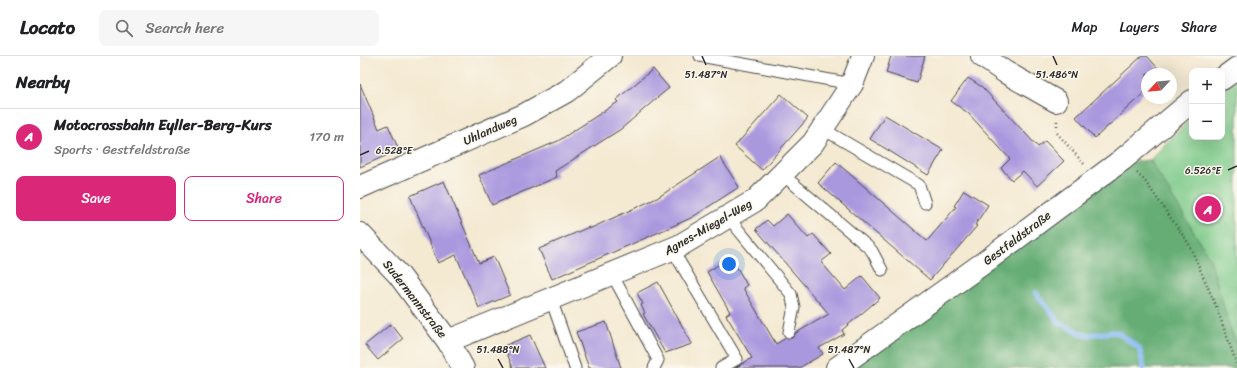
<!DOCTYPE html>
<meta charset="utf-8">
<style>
body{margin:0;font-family:Sriracha,sans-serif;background:#f6f6f6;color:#202124}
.controls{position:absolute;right:12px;top:12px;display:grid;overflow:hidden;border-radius:8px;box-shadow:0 4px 16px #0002}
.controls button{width:36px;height:36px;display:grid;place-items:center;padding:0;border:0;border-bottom:1px solid #e0e0e0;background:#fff;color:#202124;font:20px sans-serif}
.compass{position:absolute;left:781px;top:12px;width:36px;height:36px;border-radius:50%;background:#fff;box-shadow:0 4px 16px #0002;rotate:244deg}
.you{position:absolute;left:369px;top:208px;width:14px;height:14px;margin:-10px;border:3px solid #fff;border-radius:50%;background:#1a73e8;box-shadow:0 0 0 6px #1a73e833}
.badge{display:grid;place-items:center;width:26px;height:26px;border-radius:50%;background:#db2777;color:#fff;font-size:13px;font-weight:700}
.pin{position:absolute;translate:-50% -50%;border:2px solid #fff;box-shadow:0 1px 4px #0006}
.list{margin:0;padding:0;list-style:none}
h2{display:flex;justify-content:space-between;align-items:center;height:52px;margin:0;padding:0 16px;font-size:17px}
h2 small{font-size:13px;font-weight:400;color:#757577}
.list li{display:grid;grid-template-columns:26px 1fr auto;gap:12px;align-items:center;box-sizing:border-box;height:56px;padding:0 16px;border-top:1px solid #e0e0e0}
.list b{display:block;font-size:15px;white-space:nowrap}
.list p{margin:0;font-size:13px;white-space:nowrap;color:#757577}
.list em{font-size:13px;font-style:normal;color:#757577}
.actions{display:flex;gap:8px;padding:12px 16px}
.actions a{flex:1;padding:9px 0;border:1px solid #db2777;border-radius:8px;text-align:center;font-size:14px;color:#db2777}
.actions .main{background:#db2777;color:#fff}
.icon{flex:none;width:22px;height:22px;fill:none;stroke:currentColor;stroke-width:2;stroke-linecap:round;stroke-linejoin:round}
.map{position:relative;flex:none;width:877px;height:312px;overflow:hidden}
header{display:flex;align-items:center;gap:24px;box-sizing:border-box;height:56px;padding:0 20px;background:#fff;border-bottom:1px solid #e0e0e0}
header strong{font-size:19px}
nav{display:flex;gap:22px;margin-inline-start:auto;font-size:14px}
.search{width:280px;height:36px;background:#f6f6f6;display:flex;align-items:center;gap:10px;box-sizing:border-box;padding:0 14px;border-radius:8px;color:#757577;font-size:15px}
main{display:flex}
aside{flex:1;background:#fff}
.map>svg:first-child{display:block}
.green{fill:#7cc989;stroke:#547a5a}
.forest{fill:#65ad75;stroke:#486c50}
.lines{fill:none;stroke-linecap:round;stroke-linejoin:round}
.stream{stroke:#86b8f3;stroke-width:5.5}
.building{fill:#aa98df}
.service-casing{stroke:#494844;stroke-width:13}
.minor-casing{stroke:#494844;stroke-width:24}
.path{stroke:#494844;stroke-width:2.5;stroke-dasharray:1 3;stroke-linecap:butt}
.service{stroke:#fff;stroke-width:11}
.minor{stroke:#fff;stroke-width:22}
.ticks{fill:none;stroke:#2b2b2b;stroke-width:1.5}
.labels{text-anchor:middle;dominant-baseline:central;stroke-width:3;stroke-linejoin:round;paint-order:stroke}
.street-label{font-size:12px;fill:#2b2b2b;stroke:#fbf7ec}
.ticks-label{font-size:10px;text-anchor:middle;fill:#2b2b2b;stroke:#fbf7ec;stroke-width:3;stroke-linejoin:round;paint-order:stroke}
</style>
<header>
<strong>Locato</strong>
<div class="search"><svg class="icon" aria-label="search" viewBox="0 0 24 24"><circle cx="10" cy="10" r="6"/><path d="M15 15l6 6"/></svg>Search here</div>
<nav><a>Map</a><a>Layers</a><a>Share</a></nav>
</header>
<main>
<aside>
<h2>Nearby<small></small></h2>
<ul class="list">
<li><span class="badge">A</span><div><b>Motocrossbahn Eyller-Berg-Kurs</b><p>Sports · Gestfeldstraße</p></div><em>170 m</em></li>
</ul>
<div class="actions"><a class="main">Save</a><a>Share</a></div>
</aside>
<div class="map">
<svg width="877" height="312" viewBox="0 0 877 312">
<rect width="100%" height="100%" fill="#fbf7ec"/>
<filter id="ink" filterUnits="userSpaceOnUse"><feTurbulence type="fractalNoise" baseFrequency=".025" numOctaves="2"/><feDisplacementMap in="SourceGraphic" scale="8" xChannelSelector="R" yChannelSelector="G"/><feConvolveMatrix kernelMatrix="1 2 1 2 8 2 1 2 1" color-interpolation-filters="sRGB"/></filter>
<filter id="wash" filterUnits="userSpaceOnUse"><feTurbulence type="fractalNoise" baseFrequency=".012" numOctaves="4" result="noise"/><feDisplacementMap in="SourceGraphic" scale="16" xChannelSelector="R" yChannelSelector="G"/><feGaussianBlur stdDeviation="0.9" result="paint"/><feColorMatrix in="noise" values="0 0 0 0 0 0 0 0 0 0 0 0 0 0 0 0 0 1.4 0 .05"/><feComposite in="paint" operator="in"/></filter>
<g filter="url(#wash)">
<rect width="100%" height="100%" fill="#f4e9d1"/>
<polygon class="green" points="877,23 877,290 870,272 790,104 832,61 832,81 862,81 862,35"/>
<polygon class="forest" points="790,104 850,203 870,272 877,290 877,312 477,312 759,108"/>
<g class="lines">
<polyline class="stream" points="676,237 699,266 724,279 757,276 779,292 784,312"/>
</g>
<g id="blocks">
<g class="building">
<polygon points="531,0 565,0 557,27 526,17"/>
<polygon points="782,0 787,0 803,18 787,18 787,34 735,82 716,61"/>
<polygon points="293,13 309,32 297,42 261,73 195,115 197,121 132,149 119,119 198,85 258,46 256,44"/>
<polygon points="608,22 622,31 678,91 685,85 704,105 677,130 663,115 652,124 641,112 650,103 608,57 591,45"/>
<polygon points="0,28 19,73 28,69 39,94 0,111"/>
<polygon points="421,38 448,62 402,114 375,90"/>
<polygon points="525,59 583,94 568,119 510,83"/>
<polygon points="360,101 379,131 331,162 192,223 179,193 229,171 229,173 297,142"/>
<polygon points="476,106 567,185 596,151 594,150 604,134 628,149 615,169 617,170 570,224 458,127"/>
<polygon points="84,125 119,207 134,201 150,239 119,252 96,199 78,207 50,140"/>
<polygon points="427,158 448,182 453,178 471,198 461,206 485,234 502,220 520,242 482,274 484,278 459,292 463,298 439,312 375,312 392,302 366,259 370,256 347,216 371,201 387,229 383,232 416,288 426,282 432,282 436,277 469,258 396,173 407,164 413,170"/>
<polygon points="298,226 332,288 305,297 283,258 285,257 281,249 283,248 277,237"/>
<polygon points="246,266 261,312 229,312 216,276"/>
<polygon points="31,268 43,283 18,304 5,289"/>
<polygon points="170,279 185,312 153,312 144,290"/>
</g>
</g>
</g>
<g filter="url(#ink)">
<use href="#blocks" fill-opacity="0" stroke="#494844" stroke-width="1"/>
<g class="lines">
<defs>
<g id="service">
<polyline points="340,0 492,28"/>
<polyline points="463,73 559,129 565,147"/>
<polyline points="422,118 507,190 512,195 522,214"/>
<polyline points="368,161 431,238 434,251 429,276"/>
<polyline points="312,193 377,303 361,312"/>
<polyline points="252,218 298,304 294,312"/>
<polyline points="191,243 215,312"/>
</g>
<g id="minor">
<polyline points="622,0 645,16 696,45"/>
<polyline points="862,23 877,12"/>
<polyline points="0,131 164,59 207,35 250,0"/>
<polyline points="0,178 39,219 88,285 103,312"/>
<polyline points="88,285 319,190 396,144 453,87 492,28 503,0"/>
<polyline points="477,312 622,208 762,104 832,45"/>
</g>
</defs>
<use href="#service" class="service-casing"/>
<use href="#minor" class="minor-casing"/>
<g class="path">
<polyline points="697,65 697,77 724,108"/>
<polyline points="777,117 785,125 829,188 856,250 877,309"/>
</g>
<use href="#service" class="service"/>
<use href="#minor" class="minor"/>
</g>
</g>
<path class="ticks" d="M342,0L346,9M693,0L697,9M0,99L9,95M868,114L877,110M138,303L143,312M489,303L494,312"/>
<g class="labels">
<g class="street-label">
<text transform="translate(130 74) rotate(-24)">Uhlandweg</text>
<text transform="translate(348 171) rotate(-30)">Agnes-Miegel-Weg</text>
<text transform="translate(657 182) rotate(-37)">Gestfeldstraße</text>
<text transform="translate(55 243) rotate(52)">Sudermannstraße</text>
</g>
</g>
<g class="ticks-label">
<text x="346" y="22">51.487°N</text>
<text x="697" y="22">51.486°N</text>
<text x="34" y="98">6.528°E</text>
<text x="843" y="118">6.526°E</text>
<text x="138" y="297">51.488°N</text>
<text x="489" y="297">51.487°N</text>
</g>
</svg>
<div class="controls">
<button>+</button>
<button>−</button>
</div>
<svg class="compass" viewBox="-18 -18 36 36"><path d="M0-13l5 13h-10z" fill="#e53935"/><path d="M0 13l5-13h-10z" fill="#757577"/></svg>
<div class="you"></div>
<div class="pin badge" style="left:848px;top:153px">A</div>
</div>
</main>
